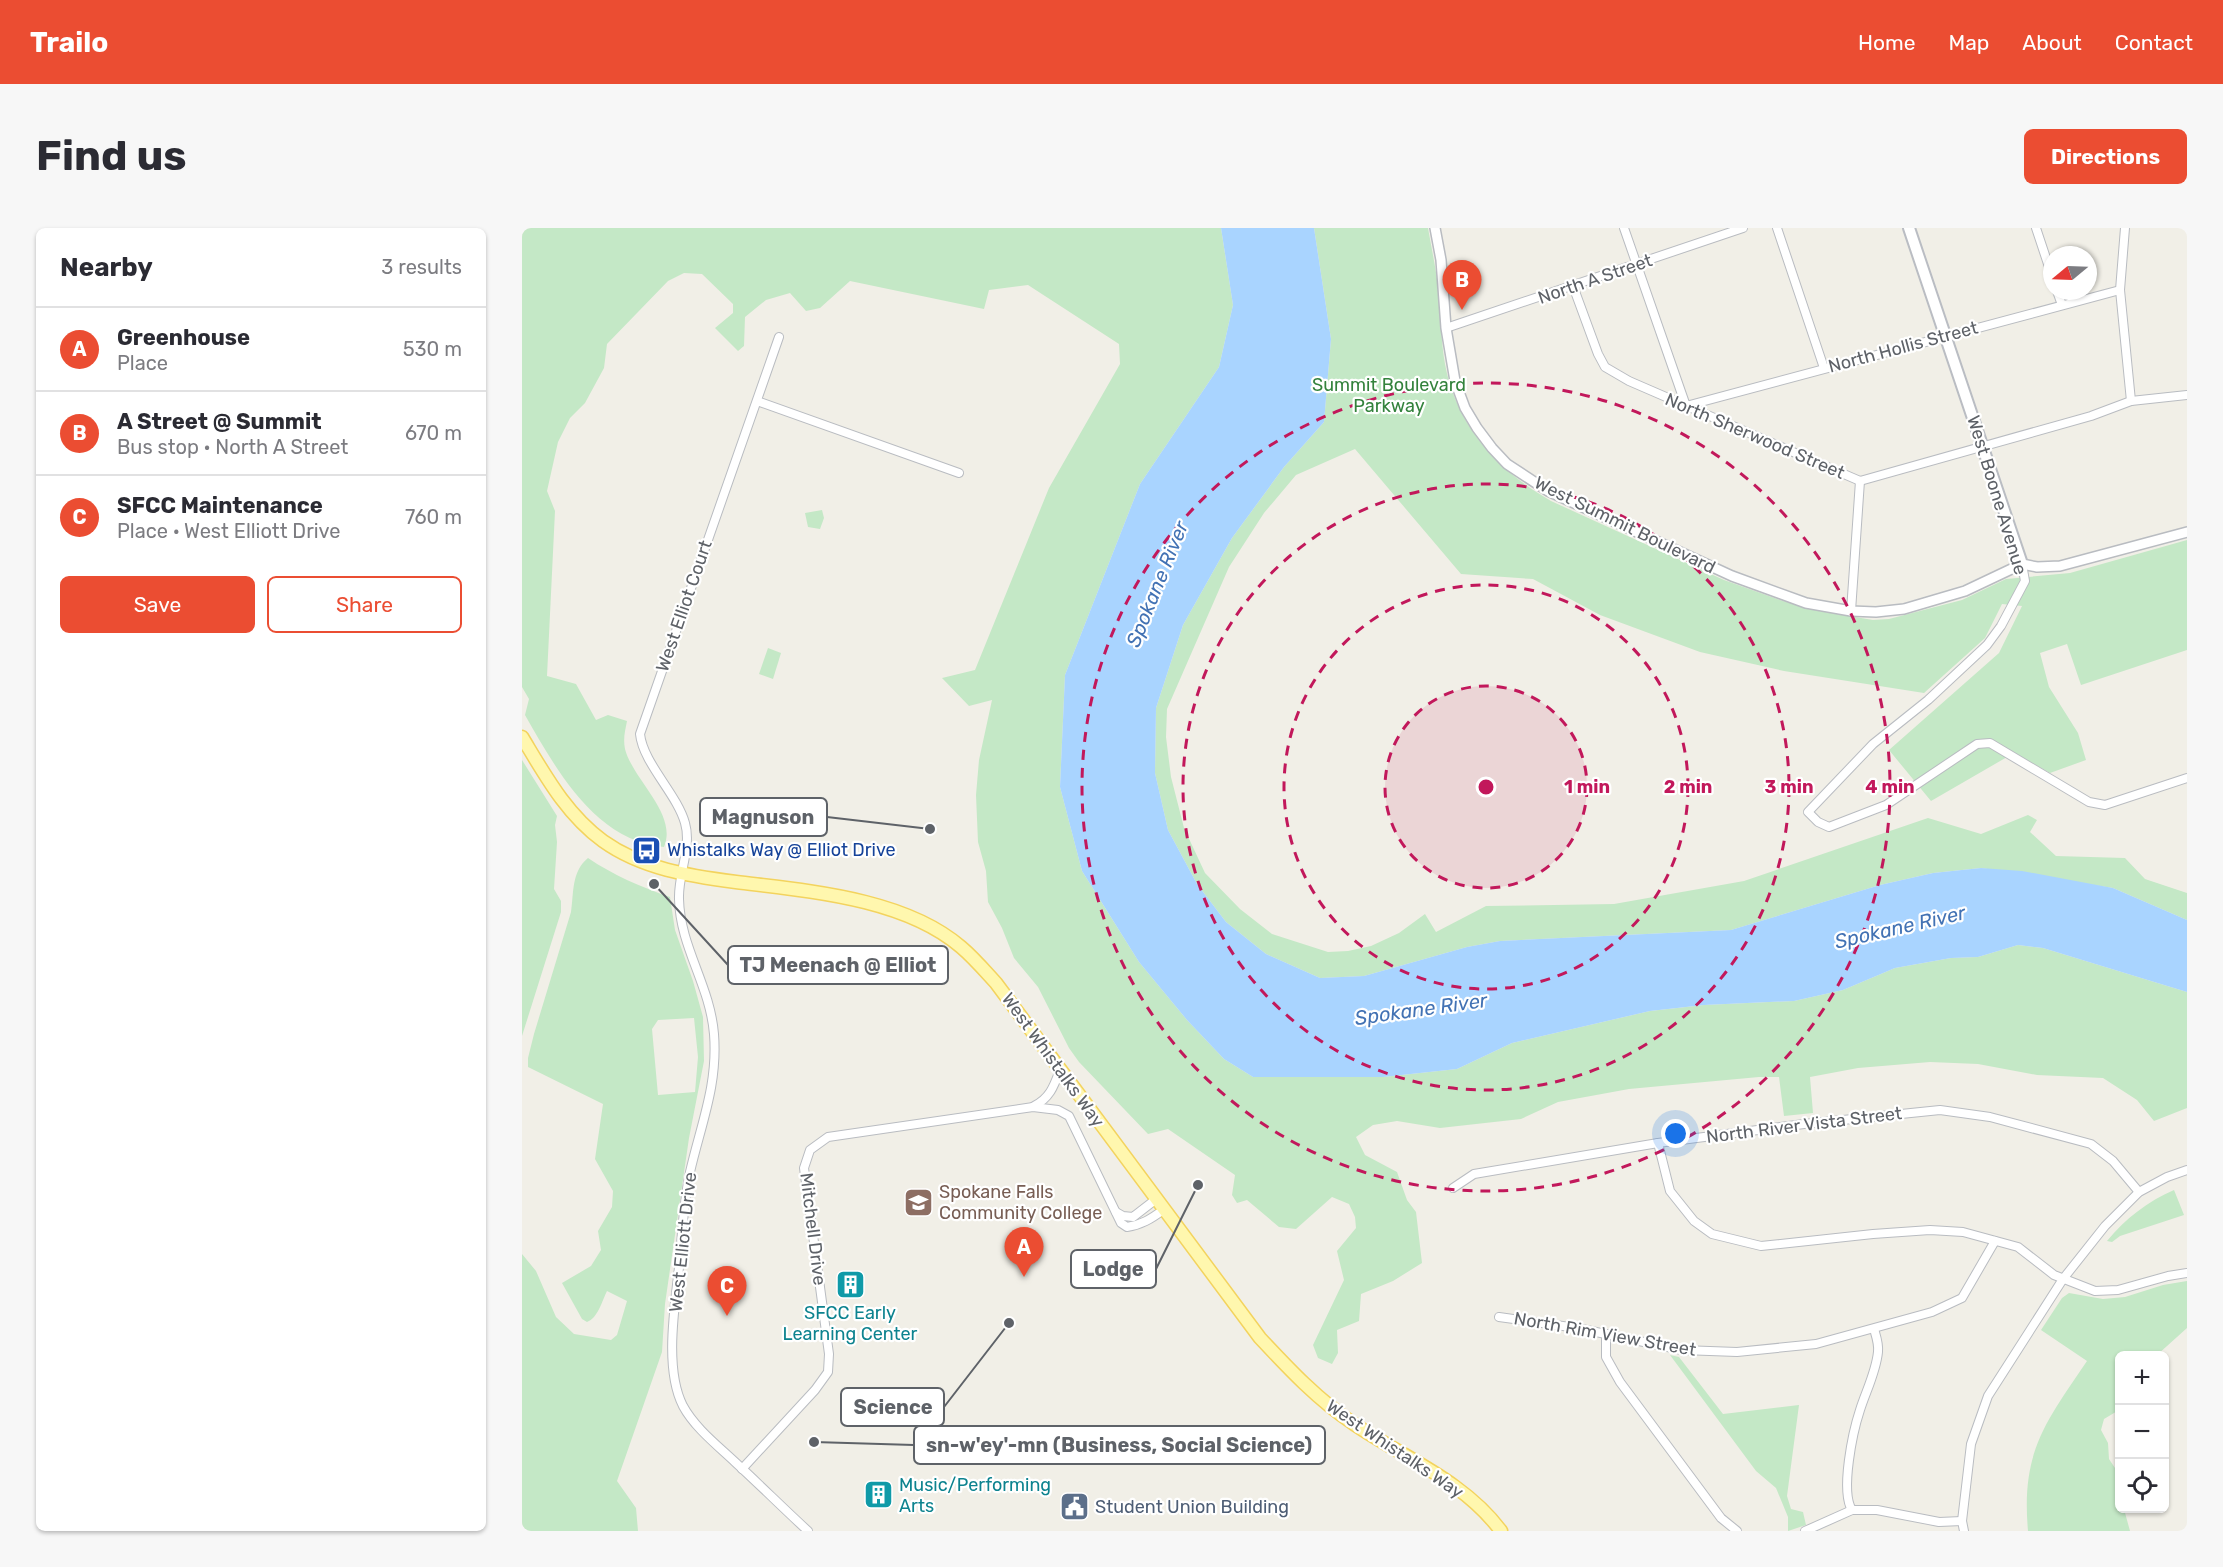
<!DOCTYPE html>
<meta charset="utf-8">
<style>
body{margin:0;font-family:Rubik,sans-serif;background:#f7f7f7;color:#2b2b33}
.controls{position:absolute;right:18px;bottom:18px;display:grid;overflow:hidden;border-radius:9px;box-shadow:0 2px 4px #0004}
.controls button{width:54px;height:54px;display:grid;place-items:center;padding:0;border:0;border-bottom:2px solid #e1e1e2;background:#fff;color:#2b2b33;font:30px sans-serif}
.compass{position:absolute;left:1521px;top:18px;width:54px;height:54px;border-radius:50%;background:#fff;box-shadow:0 2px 4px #0004;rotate:251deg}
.you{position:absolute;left:1154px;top:906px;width:21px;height:21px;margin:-15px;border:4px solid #fff;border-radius:50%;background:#1a73e8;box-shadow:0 0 0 9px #1a73e833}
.badge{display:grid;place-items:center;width:39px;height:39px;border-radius:50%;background:#eb4d32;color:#fff;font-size:20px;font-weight:700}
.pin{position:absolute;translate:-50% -50px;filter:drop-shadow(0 2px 3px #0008)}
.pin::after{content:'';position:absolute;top:32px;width:21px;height:18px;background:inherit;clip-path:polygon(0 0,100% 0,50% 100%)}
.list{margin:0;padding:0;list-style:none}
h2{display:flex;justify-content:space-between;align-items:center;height:78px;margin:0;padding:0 24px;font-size:26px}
h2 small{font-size:20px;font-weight:400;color:#7c7c81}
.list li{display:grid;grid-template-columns:39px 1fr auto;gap:18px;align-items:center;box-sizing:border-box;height:84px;padding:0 24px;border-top:2px solid #e1e1e2}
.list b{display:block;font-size:22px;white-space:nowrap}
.list p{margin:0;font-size:20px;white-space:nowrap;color:#7c7c81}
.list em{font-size:20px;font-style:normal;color:#7c7c81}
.actions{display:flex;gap:12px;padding:18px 24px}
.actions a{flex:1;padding:14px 0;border:2px solid #eb4d32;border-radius:9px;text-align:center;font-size:21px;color:#eb4d32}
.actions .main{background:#eb4d32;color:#fff}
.icon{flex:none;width:33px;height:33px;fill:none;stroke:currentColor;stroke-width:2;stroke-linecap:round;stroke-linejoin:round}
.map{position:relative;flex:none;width:1665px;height:1303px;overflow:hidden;border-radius:9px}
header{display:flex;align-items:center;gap:36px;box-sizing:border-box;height:84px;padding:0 30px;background:#eb4d32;color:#fff}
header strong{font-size:28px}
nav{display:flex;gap:33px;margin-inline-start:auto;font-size:21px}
.intro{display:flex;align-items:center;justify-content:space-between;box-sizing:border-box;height:144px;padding:0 36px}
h1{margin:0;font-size:42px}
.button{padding:15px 27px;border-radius:9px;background:#eb4d32;color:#fff;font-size:21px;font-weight:700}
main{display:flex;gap:36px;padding:0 36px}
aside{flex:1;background:#fff;border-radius:9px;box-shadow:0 2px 4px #0004}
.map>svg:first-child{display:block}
.green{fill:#c4e8c6;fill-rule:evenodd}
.water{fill:#a9d4ff}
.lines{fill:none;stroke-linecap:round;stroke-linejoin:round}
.minor-casing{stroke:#b9bcc1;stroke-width:10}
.tertiary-casing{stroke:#b9bcc1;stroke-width:12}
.secondary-casing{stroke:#babdc3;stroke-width:14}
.primary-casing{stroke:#f3d35e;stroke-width:15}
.minor{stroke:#fff;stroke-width:8}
.tertiary{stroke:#fff;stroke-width:9}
.secondary{stroke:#fff;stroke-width:10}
.primary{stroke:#fff7ae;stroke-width:12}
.ring{fill:none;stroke:#c2185b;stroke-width:3;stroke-dasharray:10 8}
.labels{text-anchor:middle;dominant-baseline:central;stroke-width:4.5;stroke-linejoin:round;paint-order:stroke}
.street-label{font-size:18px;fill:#5e6268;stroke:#fff}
.park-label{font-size:18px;fill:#33823c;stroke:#fff}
.transit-label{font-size:18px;fill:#164399;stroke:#fff;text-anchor:start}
.education-label{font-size:18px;fill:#785e54;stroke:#fff;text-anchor:start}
.culture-label{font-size:18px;fill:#0d838f;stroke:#fff}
.service-label{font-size:18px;fill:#4e5e75;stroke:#fff;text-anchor:start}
.water-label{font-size:20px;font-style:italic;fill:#4272b4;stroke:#fff}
.centre{fill:#c2185b;stroke:#fff;stroke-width:3}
.ring-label{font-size:18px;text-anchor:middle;font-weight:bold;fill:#c2185b;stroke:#fff;stroke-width:4.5;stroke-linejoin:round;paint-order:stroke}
.leader{fill:none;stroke:#5e6268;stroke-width:2}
.callout-dot{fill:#5e6268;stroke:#fff;stroke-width:2}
.callout{fill:#fff;stroke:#5e6268;stroke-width:2}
.callout-label{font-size:20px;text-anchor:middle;font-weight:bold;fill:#5e6268}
</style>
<header>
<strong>Trailo</strong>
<nav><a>Home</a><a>Map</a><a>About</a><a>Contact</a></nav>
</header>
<div class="intro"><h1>Find us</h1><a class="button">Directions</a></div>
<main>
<aside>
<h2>Nearby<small>3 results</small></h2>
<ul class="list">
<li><span class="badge">A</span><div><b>Greenhouse</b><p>Place</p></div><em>530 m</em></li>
<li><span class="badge">B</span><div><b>A Street @ Summit</b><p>Bus stop · North A Street</p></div><em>670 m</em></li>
<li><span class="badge">C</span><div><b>SFCC Maintenance</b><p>Place · West Elliott Drive</p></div><em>760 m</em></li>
</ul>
<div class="actions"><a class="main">Save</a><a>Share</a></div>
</aside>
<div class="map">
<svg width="1665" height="1303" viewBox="0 0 1665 1303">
<rect width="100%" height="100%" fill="#f1efe7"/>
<g class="green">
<path d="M0,0H699L711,77L697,139L618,256L543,447L538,559L560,643L617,734L665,792L702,831L731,849H861L935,841L990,815L1128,783L1182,777L1272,773L1321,762L1373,740L1429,730L1456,729L1496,717L1521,720L1665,764V880L1632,893L1615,872L1581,850L1515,847L1456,836L1408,834L1336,840L1288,849L1291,885L1262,888L1257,849H1237L1107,861L1036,874L999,891L918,900L875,893L851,897L834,909L843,927L875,944L885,972L894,984L900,1035L871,1053L839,1066L837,1093L815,1102L816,1125L810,1136L796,1130L791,1117L822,1052L815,1023L834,1000L833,989L827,976L810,969L774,1001L757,999L725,972L715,975L710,967L713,947L646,901L626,906L557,834L547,820L516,759L492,730L480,700L466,674L464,643L456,614L454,567L457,532L470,472L447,478L420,450L453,442L527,260L598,136L597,116L506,57L467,62L462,81L328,53L298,80L284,83L268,65L244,72L223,89L222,118L216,123L193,100L211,85V76L180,46L162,45L146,53L85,116L82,140L63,175L48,190L36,214L25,263L33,283L25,448L54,456L74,492L86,487L105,493C103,503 101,511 103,521C111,552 156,586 142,619C73,613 34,541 3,487L7,471L0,459Z"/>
<path d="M792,0H906C910,23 915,45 917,68C919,91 919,113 923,136C934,197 976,243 1029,273L1202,352L1261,373L1297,383L1351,392L1367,391L1440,372L1484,351L1548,345L1665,312V422L1559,457L1545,416L1518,425L1527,459L1556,505L1564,532L1528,545L1492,525L1409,573L1367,522L1477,425L1500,378L1480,376L1463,410L1402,465L1262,443L1178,424L1078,387L1011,351L939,346L833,221L774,247L742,285L707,339L645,481L644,509L649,549L662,600L683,645L718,681L750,706L806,724L826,723L849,718L877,705L903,686L914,704L964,678L1092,676L1222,653L1406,590L1459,606L1506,587L1515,592L1508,604L1534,628L1603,630L1623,651L1665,665V692L1591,660L1459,640L1411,645L1358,657L1209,702L978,713L945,719L842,748L798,750L744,726L704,694L675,656L646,602L633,545L634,480L661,397L710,310L762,239L802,194L809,111Z"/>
<polygon points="300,282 302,290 298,301 286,299 283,285"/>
<polygon points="246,420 259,425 251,451 237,446"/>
<polygon points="0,532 35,588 33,597 35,614 32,661 39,673 39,684 0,808"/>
<path d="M66,630C91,647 119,659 148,669L153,702L171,753L181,789L182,833L167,910L143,1076L140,1124L95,1253L114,1280L116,1303H0V1026L14,1043L34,1089L52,1106L89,1112L95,1107L105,1073L85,1063C80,1073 76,1090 65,1094L60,1091L40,1055L69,1038L79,1022L76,1003L90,979L91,963L73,931L81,876L6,839V830L12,806L49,684C52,665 49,644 66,630ZM172,790L176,829L173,864L136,867L130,801L136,792Z"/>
<path d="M1652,962L1662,987L1598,1008L1590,1014L1585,1013C1603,991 1626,973 1652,962Z"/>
<path d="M1665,1053V1100L1635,1127L1598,1128L1597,1182L1582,1191L1579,1202L1586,1215L1587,1231L1597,1246L1598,1280L1602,1281L1608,1303H1506C1499,1224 1523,1195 1565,1133L1519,1102L1540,1070L1547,1065L1581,1071L1603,1069L1641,1057Z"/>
<polygon points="1148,1127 1157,1129 1201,1186 1277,1177 1265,1268 1269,1281 1281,1284 1284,1297 1266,1303 1266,1289 1254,1260 1234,1243"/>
</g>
<polygon class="water" points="699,0 792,0 809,111 802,194 762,239 710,310 661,397 634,480 633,545 646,602 675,656 704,694 744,726 798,750 842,748 945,719 978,713 1209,702 1358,657 1411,645 1459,640 1500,643 1591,660 1665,692 1665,764 1521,720 1496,717 1456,729 1429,730 1373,740 1321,762 1272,773 1182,777 1128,783 990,815 935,841 861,849 731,849 702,831 665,792 617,734 560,643 538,559 543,447 618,256 697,139 711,77"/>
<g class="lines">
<defs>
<g id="minor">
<polyline points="1102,0 1164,178 1598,62"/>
<polyline points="1255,0 1302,140"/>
<polyline points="1514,0 1530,48"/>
<polyline points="1603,0 1598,62 1609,173"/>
<polyline points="1051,58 1076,126 1083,139 1107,153 1338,253 1569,188 1609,173 1665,167"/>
<polyline points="1535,63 1540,77"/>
<polyline points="924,100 1221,0"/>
<path d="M257,109L118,506C121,535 155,566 163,595C170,619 156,646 157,671C158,719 188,757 192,806C196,857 179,896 168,944C162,972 160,1001 158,1030C154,1072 141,1139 161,1178C173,1200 195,1217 213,1234C238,1257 261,1280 286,1303"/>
<polyline points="235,173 437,245"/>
<polyline points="1500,336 1503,353 1479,398 1465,417 1406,472 1351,516 1286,584 1296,594 1307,599 1364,577 1455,516 1468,515 1567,574 1583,577 1665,550"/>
<polyline points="1329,383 1338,253"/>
<path d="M512,878C528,870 532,858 538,842"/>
<polyline points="1136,915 1148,963 1172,993 1190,1006 1239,1018 1351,1006 1408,1002 1441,1004 1496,1019 1532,1047 1573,1063 1596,1062 1646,1048 1665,1045"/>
<polyline points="931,960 952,946 1136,915 1282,896 1418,882 1468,889 1569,916 1591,933 1617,964"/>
<polyline points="594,984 601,988 611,989 633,972"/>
<polyline points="977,1089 1055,1100 1160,1122 1215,1124 1294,1116 1410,1084 1440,1070 1473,1013"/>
<polyline points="1084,1106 1084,1129 1098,1154 1199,1290 1215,1303"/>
<path d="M220,1241L293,1162L306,1144L307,1126L282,940L288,922L306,909L511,879L536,882L547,888L599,995L605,999C619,997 629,991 641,982"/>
<path d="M1330,1282C1318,1263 1331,1203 1338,1182C1344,1163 1354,1144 1356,1124C1357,1116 1354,1108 1352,1101"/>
<polyline points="1283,1303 1330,1282 1355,1282 1417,1294 1440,1293"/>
<polyline points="1442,1303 1440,1293 1449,1216 1466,1168 1541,1051 1583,998 1617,964 1645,949 1665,942"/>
</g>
<polyline id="tertiary" points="913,0 919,32 924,100 933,153 943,180 955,200 970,220 985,236 1026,263 1210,348 1284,375 1329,383 1354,384 1382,381 1443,363 1500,336 1515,339 1538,338 1665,304"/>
<polyline id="secondary" points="1387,0 1500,336"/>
<path id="primary" d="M0,509C23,547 44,586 81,613C120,641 168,648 214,654C286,663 382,670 439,719C452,730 463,743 474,755L738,1110C767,1141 796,1172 832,1196C882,1230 942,1253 979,1303"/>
</defs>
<use href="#minor" class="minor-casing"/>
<use href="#tertiary" class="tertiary-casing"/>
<use href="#secondary" class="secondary-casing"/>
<use href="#primary" class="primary-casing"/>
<use href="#minor" class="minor"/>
<use href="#tertiary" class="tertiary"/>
<use href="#secondary" class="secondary"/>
<use href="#primary" class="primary"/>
</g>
<circle cx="964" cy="559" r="101" fill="#c2185b" fill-opacity=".12"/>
<g class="ring">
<circle cx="964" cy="559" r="101"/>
<circle cx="964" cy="559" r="202"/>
<circle cx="964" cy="559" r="303"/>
<circle cx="964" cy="559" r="404"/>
</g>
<defs>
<symbol id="bus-square" viewBox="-11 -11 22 22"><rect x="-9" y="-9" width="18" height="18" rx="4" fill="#1a4fb4" stroke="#fff"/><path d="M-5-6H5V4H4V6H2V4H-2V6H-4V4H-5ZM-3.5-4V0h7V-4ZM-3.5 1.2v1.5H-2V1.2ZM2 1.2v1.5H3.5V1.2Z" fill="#fff"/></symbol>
<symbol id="university-square" viewBox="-11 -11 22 22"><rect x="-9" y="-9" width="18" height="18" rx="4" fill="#8d6e63" stroke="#fff"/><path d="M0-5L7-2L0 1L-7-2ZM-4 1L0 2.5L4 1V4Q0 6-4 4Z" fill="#fff"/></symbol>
<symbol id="building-square" viewBox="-11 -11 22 22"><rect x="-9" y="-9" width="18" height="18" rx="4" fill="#0f9aa8" stroke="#fff"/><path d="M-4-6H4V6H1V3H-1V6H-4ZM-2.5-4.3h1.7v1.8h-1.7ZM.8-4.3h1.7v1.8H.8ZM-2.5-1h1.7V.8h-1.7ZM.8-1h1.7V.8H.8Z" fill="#fff"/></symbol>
<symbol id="civic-square" viewBox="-11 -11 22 22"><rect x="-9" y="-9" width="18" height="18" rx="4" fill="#5c6f8a" stroke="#fff"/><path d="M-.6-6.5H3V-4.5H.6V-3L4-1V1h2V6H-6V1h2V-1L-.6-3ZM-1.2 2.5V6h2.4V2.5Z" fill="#fff"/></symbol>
</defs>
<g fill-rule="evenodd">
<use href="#bus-square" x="108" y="606" width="33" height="33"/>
<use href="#university-square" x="380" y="958" width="33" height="33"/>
<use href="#building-square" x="312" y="1040" width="33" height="33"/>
<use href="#building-square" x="340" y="1250" width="33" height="33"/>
<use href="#civic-square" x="536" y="1262" width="33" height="33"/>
</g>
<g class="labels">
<g class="street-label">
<text transform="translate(1073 51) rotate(-19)">North A Street</text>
<text transform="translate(1381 119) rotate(-15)">North Hollis Street</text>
<text transform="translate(1233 208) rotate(23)">North Sherwood Street</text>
<text transform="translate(1475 267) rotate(73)">West Boone Avenue</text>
<text transform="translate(1103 297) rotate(26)">West Summit Boulevard</text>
<text transform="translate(162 378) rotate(-71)">West Elliot Court</text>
<text transform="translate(531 832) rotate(54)">West Whistalks Way</text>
<text transform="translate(1282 897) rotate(-7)">North River Vista Street</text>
<text transform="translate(291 1001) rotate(83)">Mitchell Drive</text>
<text transform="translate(161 1014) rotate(-84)">West Elliott Drive</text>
<text transform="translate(1083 1106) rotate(10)">North Rim View Street</text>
<text transform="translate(873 1221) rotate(34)">West Whistalks Way</text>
</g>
<g class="park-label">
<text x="867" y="157">Summit Boulevard<tspan x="867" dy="21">Parkway</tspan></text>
</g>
<g class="transit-label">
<text x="145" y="622">Whistalks Way @ Elliot Drive</text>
</g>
<g class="education-label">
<text x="417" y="964">Spokane Falls<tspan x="417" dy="21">Community College</tspan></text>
</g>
<g class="culture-label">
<text x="328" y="1085">SFCC Early<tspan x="328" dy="21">Learning Center</tspan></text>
<text x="377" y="1257" text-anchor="start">Music/Performing<tspan x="377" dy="21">Arts</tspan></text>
</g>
<g class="service-label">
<text x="573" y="1279">Student Union Building</text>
</g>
<g class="water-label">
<text transform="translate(635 356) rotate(-68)">Spokane River</text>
<text transform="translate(1378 699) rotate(-13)">Spokane River</text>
<text transform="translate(899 781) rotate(-8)">Spokane River</text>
</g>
</g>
<circle cx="964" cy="559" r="9" class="centre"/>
<g class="ring-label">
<text x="1065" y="565">1 min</text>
<text x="1166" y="565">2 min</text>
<text x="1267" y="565">3 min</text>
<text x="1368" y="565">4 min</text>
</g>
<path class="leader" d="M408 601L305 589M132 656L206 737M676 957L634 1041M487 1095L422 1179M292 1214L392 1217"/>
<g class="callout-dot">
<circle cx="408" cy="601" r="6"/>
<circle cx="132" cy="656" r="6"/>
<circle cx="676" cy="957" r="6"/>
<circle cx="487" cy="1095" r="6"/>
<circle cx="292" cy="1214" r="6"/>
</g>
<g class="callout">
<rect x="178" y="570" width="127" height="38" rx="6"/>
<rect x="206" y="718" width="220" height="38" rx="6"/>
<rect x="549" y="1022" width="85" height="38" rx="6"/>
<rect x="319" y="1160" width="103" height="38" rx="6"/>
<rect x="392" y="1198" width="411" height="38" rx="6"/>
</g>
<g class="callout-label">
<text x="241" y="596">Magnuson</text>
<text x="316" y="744">TJ Meenach @ Elliot</text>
<text x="591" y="1048">Lodge</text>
<text x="371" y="1186">Science</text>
<text x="597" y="1224">sn-w'ey'-mn (Business, Social Science)</text>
</g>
</svg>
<div class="controls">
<button>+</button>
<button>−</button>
<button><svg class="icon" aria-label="locate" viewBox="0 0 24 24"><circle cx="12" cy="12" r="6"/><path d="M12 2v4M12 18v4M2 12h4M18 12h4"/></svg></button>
</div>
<svg class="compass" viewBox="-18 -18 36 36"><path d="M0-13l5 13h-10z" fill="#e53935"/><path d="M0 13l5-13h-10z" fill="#7c7c81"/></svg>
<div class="you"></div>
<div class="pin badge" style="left:502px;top:1049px">A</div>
<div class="pin badge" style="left:940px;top:82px">B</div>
<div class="pin badge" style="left:205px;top:1088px">C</div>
</div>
</main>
